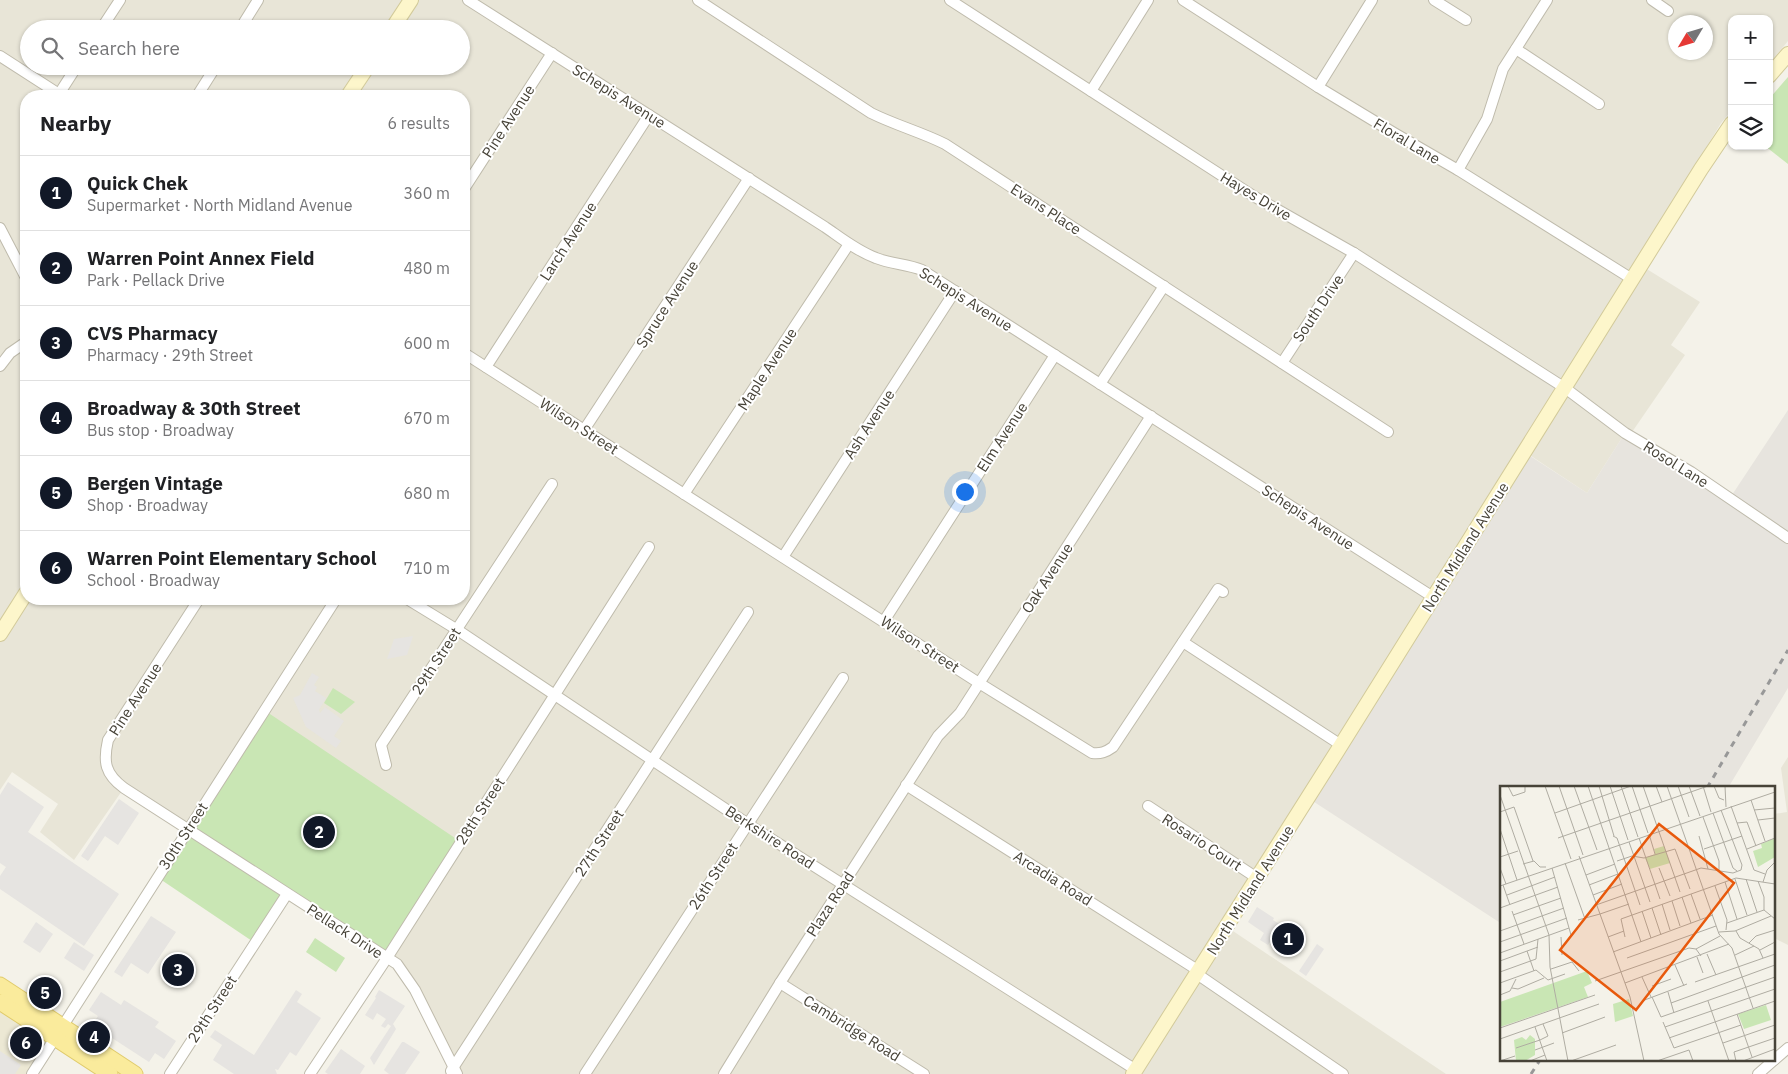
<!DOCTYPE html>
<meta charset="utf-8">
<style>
body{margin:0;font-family:"IBM Plex Sans",sans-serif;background:#f2f2f2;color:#202124}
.controls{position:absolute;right:15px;top:15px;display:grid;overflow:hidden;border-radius:10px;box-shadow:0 1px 4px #0004}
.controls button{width:45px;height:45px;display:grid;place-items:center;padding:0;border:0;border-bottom:1px solid #e0e0e0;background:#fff;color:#202124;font:25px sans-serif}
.compass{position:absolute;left:1668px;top:15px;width:45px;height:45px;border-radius:50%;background:#fff;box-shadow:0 1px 4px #0004;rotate:232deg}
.you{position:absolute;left:964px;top:491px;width:18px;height:18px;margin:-12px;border:4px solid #fff;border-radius:50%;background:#1a73e8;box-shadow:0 0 0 8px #1a73e833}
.badge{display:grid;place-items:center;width:32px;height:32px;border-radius:50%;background:#111827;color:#fff;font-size:16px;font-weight:700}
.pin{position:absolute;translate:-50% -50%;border:2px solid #fff;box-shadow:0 1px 5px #0006}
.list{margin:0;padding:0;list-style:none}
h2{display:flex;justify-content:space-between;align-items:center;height:65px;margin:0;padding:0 20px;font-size:21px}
h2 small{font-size:16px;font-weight:400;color:#757577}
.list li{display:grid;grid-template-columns:32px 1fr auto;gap:15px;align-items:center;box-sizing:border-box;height:75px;padding:0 20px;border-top:1px solid #e0e0e0}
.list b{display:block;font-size:19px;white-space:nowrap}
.list p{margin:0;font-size:16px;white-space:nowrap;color:#757577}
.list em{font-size:16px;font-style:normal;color:#757577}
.icon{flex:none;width:28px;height:28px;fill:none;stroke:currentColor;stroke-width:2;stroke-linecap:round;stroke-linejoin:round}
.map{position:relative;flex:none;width:1788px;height:1074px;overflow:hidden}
.search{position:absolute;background:#fff;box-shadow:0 1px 4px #0004;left:20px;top:20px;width:450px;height:55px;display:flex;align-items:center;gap:12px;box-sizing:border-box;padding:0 18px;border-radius:28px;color:#757577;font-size:19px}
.panel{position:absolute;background:#fff;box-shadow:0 1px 4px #0004;left:20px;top:90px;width:450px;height:515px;border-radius:20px}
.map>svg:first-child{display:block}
.residential{fill:#e8e5d7;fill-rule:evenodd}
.industrial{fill:#e7e4de}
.education{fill:#ece8d4}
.green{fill:#c9e6b4}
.parking{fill:#e6e4e1}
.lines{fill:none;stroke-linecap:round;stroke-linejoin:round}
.street-casing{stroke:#bfbbac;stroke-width:12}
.secondary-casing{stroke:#d2ca9a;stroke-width:16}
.primary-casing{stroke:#e0cb6c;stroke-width:17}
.street{stroke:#fff;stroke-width:10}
.secondary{stroke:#fdf6cb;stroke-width:14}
.primary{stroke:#faeb9c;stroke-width:15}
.rail{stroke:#989898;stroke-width:3;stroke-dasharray:6 6;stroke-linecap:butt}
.labels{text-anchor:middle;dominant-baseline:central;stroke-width:4;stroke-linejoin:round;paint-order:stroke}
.street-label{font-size:15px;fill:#474338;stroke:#fff}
.inset-road{fill:none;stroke:#afaca2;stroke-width:1}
.view{fill:#e8590c;fill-opacity:0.15;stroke:#e8590c;stroke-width:2.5}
.inset-edge{fill:none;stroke:#474338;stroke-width:2.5}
</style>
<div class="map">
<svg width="1788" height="1074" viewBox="0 0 1788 1074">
<rect width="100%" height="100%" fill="#f4f2e9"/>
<g class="residential">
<path d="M0,0H1788V41L1769,64V19H1732V110L1721,123L1637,263L1700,302L1671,345L1685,355L1630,435L1625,433L1587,493L1525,452L1227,927L1446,1074H457L397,965L124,788L74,860L40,832L58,804L12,772L0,790ZM1676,22H1706V52H1676ZM29,29H461V66H29ZM26,96H464V599H26Z"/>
<polygon points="1788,757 1788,945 1774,938 1774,814 1787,812 1781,768"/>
</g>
<polygon class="industrial" points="1788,410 1788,688 1728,788 1502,788 1502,924 1308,798 1524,452 1587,493 1625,433 1730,498"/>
<polygon class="education" points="0,1002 55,1038 32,1074 0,1074"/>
<g class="green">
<polygon points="1788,77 1788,164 1765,146 1769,146 1769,99"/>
<polygon points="333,688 355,702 341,714 324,703"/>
<polygon points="264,710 461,842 387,958 287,894 255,943 157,877"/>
<polygon points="315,938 345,958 336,972 306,952"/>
</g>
<g class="parking">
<polygon points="413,636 407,655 387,659 394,639"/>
<polygon points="312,673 319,677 314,685 317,687 315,691 326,698 319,710 320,713 325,707 344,721 334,736 341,741 336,748 306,727 293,698 300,695"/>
<polygon points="8,782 44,807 28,832 119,894 84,946 0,889 0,876 6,867 0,863 0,795"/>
<polygon points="119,799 139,813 118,845 105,836 88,861 81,856"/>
<polygon points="1257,907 1274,918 1273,920 1281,925 1268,945 1260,940 1264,933 1248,922"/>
<polygon points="151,916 176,932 148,974 131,963 122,977 114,972"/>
<polygon points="36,922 53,934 40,953 23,942"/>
<polygon points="74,942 94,955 84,971 64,958"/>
<polygon points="1317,944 1324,949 1306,976 1299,971"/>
<polygon points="296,990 302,994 297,1002 321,1018 296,1056 290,1052 278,1070 275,1069 277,1074 234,1074 213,1060 222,1045 210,1037 215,1030 254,1055"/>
<polygon points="379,990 405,1006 393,1024 396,1029 374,1065 370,1058 391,1026 388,1024 385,1028 381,1026 386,1019 377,1013 373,1020 365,1015 376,998 375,997"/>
<polygon points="101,992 121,1005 124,1000 159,1022 155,1027 176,1041 164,1059 155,1053 149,1062 92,1025 98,1016 89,1010"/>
<polygon points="402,1042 404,1042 420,1052 405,1074 389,1074 384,1070"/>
<polygon points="341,1049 365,1066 360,1074 328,1074 325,1072"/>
<polygon points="0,1051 21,1065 15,1074 0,1074"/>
</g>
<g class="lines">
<defs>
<g id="street">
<path d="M468,0L825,227C841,238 857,251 876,258C891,264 907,264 922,270L1433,597"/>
<path d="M698,0L871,113C895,125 921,132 945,144L1388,432"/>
<polyline points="950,0 1255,197 1354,253 1565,388 1625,433 1691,472 1788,538"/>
<polyline points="1183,0 1318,87 1394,133 1458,170 1632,279"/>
<polyline points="1434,0 1466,20"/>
<polyline points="1652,0 1668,11"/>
<polyline points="101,29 120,0"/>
<polyline points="240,29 258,0"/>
<polyline points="1516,49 1599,104"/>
<polyline points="0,56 62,96"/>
<polyline points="1318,87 1372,0"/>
<polyline points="1091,91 1148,0"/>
<polyline points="59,94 77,66"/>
<polyline points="197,96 216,66"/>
<polyline points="1458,170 1487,119 1503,69 1547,0"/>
<polyline points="464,189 552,53"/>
<polyline points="0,228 26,278"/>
<path d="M464,353L979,683L1092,753C1101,754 1106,752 1113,747L1218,589L1223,592"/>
<polyline points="1282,363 1354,253"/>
<polyline points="0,366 10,353 26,342"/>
<polyline points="486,367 649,115"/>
<polyline points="1100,384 1164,286"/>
<polyline points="584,430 749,178"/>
<polyline points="684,494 849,244"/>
<polyline points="783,557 955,291"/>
<path d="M199,599L108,740C103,762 105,774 124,788L397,964L415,990L457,1074"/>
<polyline points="407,599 456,629 754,828 1136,1070"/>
<polyline points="884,621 1055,355"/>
<polyline points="1183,642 1341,745"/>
<polyline points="386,765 381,745 552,484"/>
<polyline points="906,785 1199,971"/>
<polyline points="1148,806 1257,878"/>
<polyline points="1197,974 1343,1074"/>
<polyline points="780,983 924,1074"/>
<polyline points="1774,1060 1788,1048"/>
<polyline points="451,1071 748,612"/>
<polyline points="32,1074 336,599"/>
<polyline points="170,1074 287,894"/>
<polyline points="310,1074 387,958 649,547"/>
<polyline points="585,1074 843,678"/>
<polyline points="724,1074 780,983 938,736 960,713 1151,416"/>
<polyline points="1758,1074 1774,1060"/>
</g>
<g id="secondary">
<polyline points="392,29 411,0"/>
<polyline points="1769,76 1788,54"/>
<polyline points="348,96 368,66"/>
<polyline points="0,634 26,593"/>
<polyline points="1133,1074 1338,750 1701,169 1732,123"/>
</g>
<g id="primary">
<polyline points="0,985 135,1074"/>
<polyline points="0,1002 110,1074"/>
</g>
</defs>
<use href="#street" class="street-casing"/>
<use href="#secondary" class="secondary-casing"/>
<use href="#primary" class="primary-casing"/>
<use href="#street" class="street"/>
<use href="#secondary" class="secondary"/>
<use href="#primary" class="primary"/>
<g class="rail">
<polyline points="1707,788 1788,650"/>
<polyline points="1531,1074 1540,1060"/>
</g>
</g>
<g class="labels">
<g class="street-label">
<text transform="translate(619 96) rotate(32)">Schepis Avenue</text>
<text transform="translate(508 121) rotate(-57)">Pine Avenue</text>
<text transform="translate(1407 141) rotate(31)">Floral Lane</text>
<text transform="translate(1256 196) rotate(31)">Hayes Drive</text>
<text transform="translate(1046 209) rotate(33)">Evans Place</text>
<text transform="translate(568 241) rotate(-57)">Larch Avenue</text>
<text transform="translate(966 299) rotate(32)">Schepis Avenue</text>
<text transform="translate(667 304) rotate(-57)">Spruce Avenue</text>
<text transform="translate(1318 308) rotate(-56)">South Drive</text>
<text transform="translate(767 369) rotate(-57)">Maple Avenue</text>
<text transform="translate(869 424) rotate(-57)">Ash Avenue</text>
<text transform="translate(579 426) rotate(33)">Wilson Street</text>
<text transform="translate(1002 437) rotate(-57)">Elm Avenue</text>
<text transform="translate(1676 464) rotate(32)">Rosol Lane</text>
<text transform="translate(1308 517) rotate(33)">Schepis Avenue</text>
<text transform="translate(1465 547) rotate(-58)">North Midland Avenue</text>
<text transform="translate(1047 578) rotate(-57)">Oak Avenue</text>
<text transform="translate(920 644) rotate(33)">Wilson Street</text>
<text transform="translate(436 661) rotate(-57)">29th Street</text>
<text transform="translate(135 699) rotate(-57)">Pine Avenue</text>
<text transform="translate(480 811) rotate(-57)">28th Street</text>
<text transform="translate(183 836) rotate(-57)">30th Street</text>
<text transform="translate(770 837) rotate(33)">Berkshire Road</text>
<text transform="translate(1202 842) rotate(33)">Rosario Court</text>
<text transform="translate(599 843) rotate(-57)">27th Street</text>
<text transform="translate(713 876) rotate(-57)">26th Street</text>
<text transform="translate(1053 878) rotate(32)">Arcadia Road</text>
<text transform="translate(1250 890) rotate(-58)">North Midland Avenue</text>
<text transform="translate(830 904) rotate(-57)">Plaza Road</text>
<text transform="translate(345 931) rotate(33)">Pellack Drive</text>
<text transform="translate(212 1009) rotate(-57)">29th Street</text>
<text transform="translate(852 1028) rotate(32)">Cambridge Road</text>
</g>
</g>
<g transform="translate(1500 786)">
<rect width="275" height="275" fill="#f4f2e9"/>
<path d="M275,52V71L258,81L253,65L262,62L261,58ZM164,60L170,77L150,83L145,72L155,68L154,63ZM87,185L92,197L84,201L88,211L0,241V216ZM129,213L133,230L115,236L113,218ZM266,219L271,234L244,243L238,228ZM30,249L35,253V269L25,275H16L14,254L22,251L26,254Z" fill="#c9e6b4"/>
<path class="inset-road" d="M8,0L13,10L25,6V0M45,0L71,73M59,0L83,69M74,0L97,64M88,0L141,156M99,0L114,50M110,0L128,54M121,0L138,51M132,0L148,47M143,0L180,106M156,0L162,16M167,0L219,148L232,162L253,222M178,0L189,31M189,0L200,30M203,0L211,26M214,0L219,12L224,14M225,0L226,21M0,9L49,149L50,181L68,275M251,14L265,55M231,20L254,84L265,88M254,24L275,22M0,26L14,21L33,75M55,27L131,0M213,27L233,82L237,85M203,31L219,75V85M258,34L275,32M237,37L247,36L256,60M0,43L17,94M149,48L155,68M113,50L117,52L140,119M199,50L208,83M58,52L208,0M139,52L160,113M129,56L150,116M204,63L242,50M247,63L275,52M79,70L130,211L144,275M0,71L18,65M117,75L132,70L144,72L175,63L190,103M65,77L85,133M23,78L34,75L40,81H46M0,82L6,98M52,82L71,149M159,82L170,110M86,89L115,78M235,93L247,129M246,93L257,126M258,95L264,111V124L275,133M225,96L237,133M263,96L267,84L275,76M3,99L10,119M89,99L118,88M0,100L275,6M215,100L227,134L226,144M191,108L200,133M7,109L55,91M93,109L122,98M182,111L191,137M172,115L180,140M162,118L170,144M96,119L201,82L233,87L241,84L242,79L221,24M0,122L58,101M152,122L161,149M12,125L24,158M142,125L151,152M100,128L129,118M13,129L61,112M78,134L100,128M227,137L264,124M0,145L64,122M236,145L240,152L259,163L263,172M219,146L235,145L271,130M61,151L62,169M108,151L124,145M125,151L121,133L236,92L275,98M0,156L67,132M249,157L256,150L275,144M196,163L220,150M260,164L275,156M27,165L34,185M113,166L213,129M0,167L69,142M207,168L216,189M235,169L254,160M197,171L203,187M127,172L216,140M0,175L38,161M175,179L184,200M51,183L72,176L79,185M0,186L36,173L38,153M142,191L151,211M95,195L189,162L196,163L201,170M195,196L275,168M0,197L36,184L48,194L65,188M125,197L229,158M152,200L171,193M12,202L18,203L44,192M168,206L174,227M0,209L10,205L16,193M152,211L161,231L275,191M142,215L187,198M208,215L229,275M171,217L275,179M237,228L252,271M163,236L174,262L241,239M35,241L47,275M165,241L275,203M0,242L95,209M62,247L105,231M169,252L275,215M0,253L99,218M40,254L48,250L43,238M223,257L275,239M16,262L40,254M35,264L54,257M0,275L15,270M30,275L45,269M71,275L116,259M157,275L189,264L193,275M236,275L234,266L275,252M243,275L275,263"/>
<path class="view" d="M159,38L234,97L136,224L60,164Z"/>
<rect width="275" height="275" class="inset-edge"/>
</g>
</svg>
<div class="controls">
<button>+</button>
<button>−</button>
<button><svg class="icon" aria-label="layers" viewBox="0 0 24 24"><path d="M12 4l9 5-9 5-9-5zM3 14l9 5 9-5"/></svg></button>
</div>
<svg class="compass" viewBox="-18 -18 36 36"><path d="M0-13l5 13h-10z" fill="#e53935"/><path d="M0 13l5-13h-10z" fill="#757577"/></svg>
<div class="you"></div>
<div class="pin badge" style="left:1288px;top:939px">1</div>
<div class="pin badge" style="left:319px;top:832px">2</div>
<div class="pin badge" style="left:178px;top:970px">3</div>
<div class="pin badge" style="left:94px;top:1037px">4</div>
<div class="pin badge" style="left:45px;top:993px">5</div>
<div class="pin badge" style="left:26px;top:1043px">6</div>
<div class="search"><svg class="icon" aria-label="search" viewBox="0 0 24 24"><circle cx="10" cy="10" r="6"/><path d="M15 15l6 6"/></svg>Search here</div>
<section class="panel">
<h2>Nearby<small>6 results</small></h2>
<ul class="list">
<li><span class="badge">1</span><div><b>Quick Chek</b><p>Supermarket · North Midland Avenue</p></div><em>360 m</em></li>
<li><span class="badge">2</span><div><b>Warren Point Annex Field</b><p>Park · Pellack Drive</p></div><em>480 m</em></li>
<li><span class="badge">3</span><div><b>CVS Pharmacy</b><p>Pharmacy · 29th Street</p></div><em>600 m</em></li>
<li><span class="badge">4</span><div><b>Broadway &amp; 30th Street</b><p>Bus stop · Broadway</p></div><em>670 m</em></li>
<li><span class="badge">5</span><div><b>Bergen Vintage</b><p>Shop · Broadway</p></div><em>680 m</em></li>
<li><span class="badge">6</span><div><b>Warren Point Elementary School</b><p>School · Broadway</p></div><em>710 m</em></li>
</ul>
</section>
</div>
